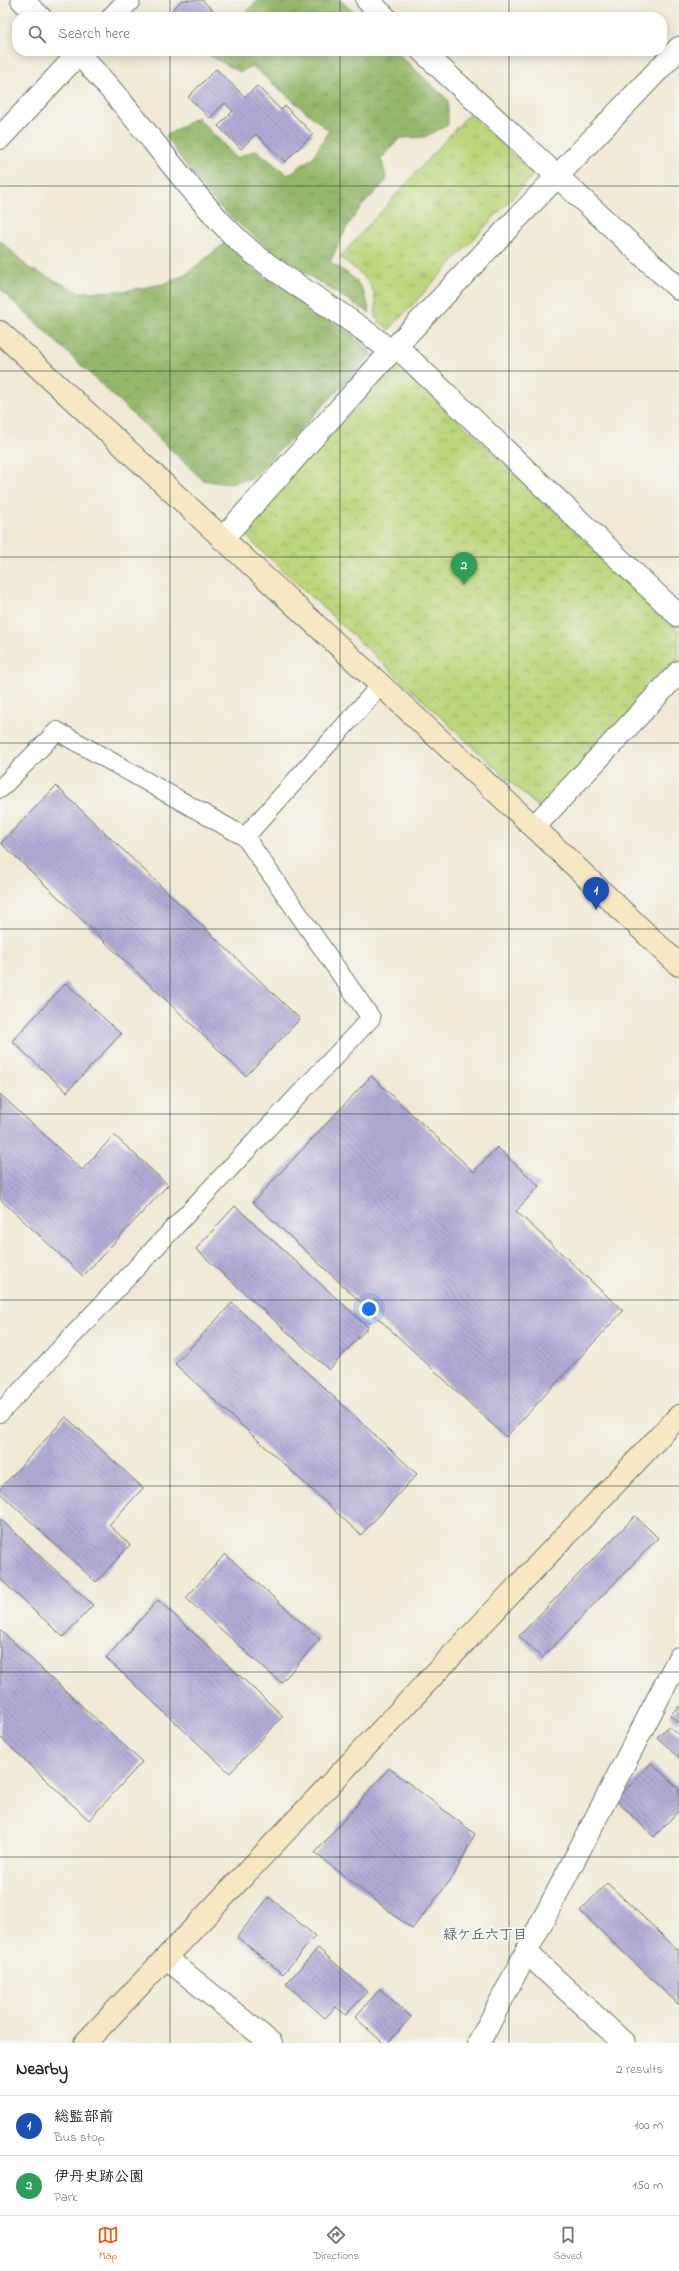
<!DOCTYPE html>
<meta charset="utf-8">
<style>
body{margin:0;font-family:"Indie Flower","Klee One",sans-serif;background:#f6f6f6;color:#222}
.you{position:absolute;left:369px;top:1309px;width:14px;height:14px;margin:-10px;border:3px solid #fff;border-radius:50%;background:#1a73e8;box-shadow:0 0 0 6px #1a73e833}
.badge{display:grid;place-items:center;width:26px;height:26px;border-radius:50%;background:#ea580c;color:#fff;font-size:13px;font-weight:700}
.pin{position:absolute;translate:-50% -33px;filter:drop-shadow(0 1px 2px #0008)}
.pin::after{content:'';position:absolute;top:21px;width:14px;height:12px;background:inherit;clip-path:polygon(0 0,100% 0,50% 100%)}
.list{margin:0;padding:0;list-style:none}
h2{display:flex;justify-content:space-between;align-items:center;height:52px;margin:0;padding:0 16px;font-size:17px}
h2 small{font-size:13px;font-weight:400;color:#767676}
.list li{display:grid;grid-template-columns:26px 1fr auto;gap:12px;align-items:center;box-sizing:border-box;height:60px;padding:0 16px;border-top:1px solid #e0e0e0}
.list b{display:block;font-size:15px;white-space:nowrap}
.list p{margin:0;font-size:13px;white-space:nowrap;color:#767676}
.list em{font-size:13px;font-style:normal;color:#767676}
.icon{flex:none;width:22px;height:22px;fill:none;stroke:currentColor;stroke-width:2;stroke-linecap:round;stroke-linejoin:round}
.map{position:relative;flex:none;width:679px;height:2043px;overflow:hidden}
.search{position:absolute;background:#fff;box-shadow:0 2px 10px #0003;left:12px;right:12px;top:12px;height:44px;display:flex;align-items:center;gap:10px;box-sizing:border-box;padding:0 14px;border-radius:16px;color:#767676;font-size:15px}
.sheet{height:172px;background:#fff}
nav{display:flex;justify-content:space-around;align-items:center;box-sizing:border-box;height:56px;border-top:1px solid #e0e0e0;background:#fff;font-size:11px;color:#767676}
nav a{display:grid;justify-items:center;gap:2px}
nav .on{color:#ea580c}
.map>svg:first-child{display:block}
.grass{fill:url(#grass-tufts);stroke:#6e8a58}
.forest{fill:url(#forest-crowns);stroke:#5a7a50}
.park{fill:url(#park-crowns);stroke:#6e8a58}
.building{fill:url(#building-back-hatch)}
.lines{fill:none;stroke-linecap:round;stroke-linejoin:round}
.lane-casing{stroke:#68796c;stroke-width:20}
.street-casing{stroke:#68796c;stroke-width:24}
.secondary-casing{stroke:#68796c;stroke-width:24}
.lane{stroke:#fff;stroke-width:18}
.street{stroke:#fff;stroke-width:22}
.secondary{stroke:#f8e7c3;stroke-width:22}
.grid{fill:none;stroke:#1f3d34;stroke-width:1;stroke-opacity:0.55}
.labels{text-anchor:middle;dominant-baseline:central;stroke-width:4;stroke-linejoin:round;paint-order:stroke}
.neighbourhood-label{font-size:14px;font-weight:bold;fill:#53646d;stroke:#f6f6f2}
</style>
<div class="map">
<svg width="679" height="2043" viewBox="0 0 679 2043">
<defs>
<pattern id="grass-tufts" width="24" height="20" patternUnits="userSpaceOnUse"><rect width="24" height="20" fill="#bcd67c"/><path d="M3 7l-1-3M5 7V3M7 7l1-3M15 17l-1-3M17 17v-4M19 17l1-3" fill="none" stroke="#98af66"/></pattern>
<pattern id="forest-crowns" width="20" height="18" patternUnits="userSpaceOnUse"><rect width="20" height="18" fill="#95b76c"/><path d="M2 6a3 3 0 1 1 6 0M12 15a3 3 0 1 1 6 0" fill="none" stroke="#79965a"/></pattern>
<pattern id="park-crowns" width="20" height="18" patternUnits="userSpaceOnUse"><rect width="20" height="18" fill="#bcd67c"/><path d="M2 6a3 3 0 1 1 6 0M12 15a3 3 0 1 1 6 0" fill="none" stroke="#98af66"/></pattern>
<pattern id="building-back-hatch" width="6" height="6" patternUnits="userSpaceOnUse"><rect width="6" height="6" fill="#b3abd6"/><path d="M-1 5l2 2M0 0l6 6M5-1l2 2" fill="none" stroke="#918cae"/></pattern>
</defs>
<rect width="100%" height="100%" fill="#f6f6f2"/>
<filter id="ink" filterUnits="userSpaceOnUse"><feTurbulence type="fractalNoise" baseFrequency=".025" numOctaves="2"/><feDisplacementMap in="SourceGraphic" scale="8" xChannelSelector="R" yChannelSelector="G"/><feConvolveMatrix kernelMatrix="1 2 1 2 8 2 1 2 1" color-interpolation-filters="sRGB"/></filter>
<filter id="wash" filterUnits="userSpaceOnUse"><feTurbulence type="fractalNoise" baseFrequency=".012" numOctaves="4" result="noise"/><feDisplacementMap in="SourceGraphic" scale="16" xChannelSelector="R" yChannelSelector="G"/><feGaussianBlur stdDeviation="0.9" result="paint"/><feColorMatrix in="noise" values="0 0 0 0 0 0 0 0 0 0 0 0 0 0 0 0 0 1.4 0 .05"/><feComposite in="paint" operator="in"/></filter>
<g filter="url(#wash)">
<rect width="100%" height="100%" fill="#f1e9d5"/>
<path class="grass" d="M469,114L534,174L389,330L375,318C379,284 365,277 340,257Z"/>
<g class="forest">
<polygon points="258,0 340,0 359,17 240,17"/>
<path d="M212,51H395L448,100V125L424,137L400,138L381,159L387,180L361,207L347,227L330,262C355,278 363,282 370,313C317,282 265,249 220,207C200,187 182,160 166,136L197,117L237,158L256,150L288,175L313,157L329,131L252,66L240,72L210,56Z"/>
<polygon points="0,240 29,268 79,292 124,291 163,284 185,275 226,242 250,267 355,337 373,354 253,478 225,484 203,480 0,289"/>
</g>
<polygon class="park" points="396,360 679,631 679,662 540,809 248,538 246,522"/>
<g id="blocks">
<g class="building">
<polygon points="182,0 202,0 220,17 180,17 172,10"/>
<polygon points="216,69 245,97 257,86 281,110 285,106 313,134 285,162 256,134 241,149 218,126 233,111 225,103 210,118 188,97"/>
<polygon points="56,786 300,1019 246,1076 1,843"/>
<polygon points="66,983 121,1034 67,1092 12,1041"/>
<polygon points="371,1076 474,1172 497,1147 539,1186 516,1211 623,1311 506,1437 253,1202"/>
<polygon points="0,1094 82,1170 114,1135 168,1185 83,1276 0,1199"/>
<polygon points="235,1206 368,1327 329,1370 196,1249"/>
<polygon points="232,1303 417,1474 361,1535 175,1364"/>
<polygon points="66,1417 143,1488 109,1525 130,1545 96,1582 0,1493 0,1489"/>
<polygon points="635,1516 658,1538 542,1658 519,1636"/>
<polygon points="0,1519 93,1605 63,1637 0,1579"/>
<polygon points="225,1554 320,1639 281,1683 186,1598"/>
<polygon points="158,1600 283,1716 230,1773 106,1658"/>
<polygon points="0,1630 142,1762 89,1820 0,1737"/>
<polygon points="679,1706 679,1723 670,1715"/>
<polygon points="669,1726 679,1735 679,1758 657,1737"/>
<polygon points="651,1763 679,1789 679,1810 654,1837 616,1800"/>
<polygon points="389,1768 475,1834 453,1877 412,1929 315,1853"/>
<polygon points="607,1883 679,1951 679,2005 580,1911"/>
<polygon points="269,1897 315,1936 283,1974 237,1937"/>
<polygon points="318,1948 367,1992 346,2015 336,2007 325,2018 286,1984"/>
<polygon points="380,1989 411,2017 388,2043 383,2043 355,2017"/>
</g>
</g>
</g>
<g filter="url(#ink)">
<use href="#blocks" fill-opacity="0" stroke="#68796c" stroke-width="1"/>
<g class="lines">
<defs>
<g id="lane">
<polyline points="0,789 57,731 245,837 371,1018 0,1413"/>
<polyline points="245,837 380,686"/>
</g>
<g id="street">
<polyline points="22,0 40,17"/>
<polyline points="367,0 385,17"/>
<polyline points="113,17 129,0"/>
<path d="M75,51C132,107 175,176 231,233C278,280 341,308 391,352"/>
<polyline points="422,51 679,289"/>
<polyline points="0,138 81,51"/>
<polyline points="396,346 679,616"/>
<polyline points="222,539 396,346 679,48"/>
<polyline points="534,827 679,672"/>
<polyline points="526,1952 624,2043"/>
<polyline points="166,1958 271,2043"/>
<polyline points="479,2043 679,1658"/>
</g>
<g id="secondary">
<polyline points="0,332 534,827 679,965"/>
<polyline points="85,2043 679,1416"/>
</g>
</defs>
<use href="#lane" class="lane-casing"/>
<use href="#street" class="street-casing"/>
<use href="#secondary" class="secondary-casing"/>
<use href="#lane" class="lane"/>
<use href="#street" class="street"/>
<use href="#secondary" class="secondary"/>
</g>
</g>
<path class="grid" d="M170,0V17M340,0V17M509,0V17M170,51V2043M340,51V2043M509,51V2043M0,186H679M0,371H679M0,557H679M0,743H679M0,929H679M0,1114H679M0,1300H679M0,1486H679M0,1672H679M0,1857H679"/>
<g class="labels">
<g class="neighbourhood-label">
<text x="485" y="1935">緑ケ丘六丁目</text>
</g>
</g>
</svg>
<div class="you"></div>
<div class="pin badge" style="left:596px;top:910px;background:#1a4fb4">1</div>
<div class="pin badge" style="left:464px;top:585px;background:#2e9e5b">2</div>
<div class="search"><svg class="icon" aria-label="search" viewBox="0 0 24 24"><circle cx="10" cy="10" r="6"/><path d="M15 15l6 6"/></svg>Search here</div>
</div>
<section class="sheet">
<h2>Nearby<small>2 results</small></h2>
<ul class="list">
<li><span class="badge" style="background:#1a4fb4">1</span><div><b>総監部前</b><p>Bus stop</p></div><em>100 m</em></li>
<li><span class="badge" style="background:#2e9e5b">2</span><div><b>伊丹史跡公園</b><p>Park</p></div><em>150 m</em></li>
</ul>
</section>
<nav>
<a class="on"><svg class="icon" aria-label="map" viewBox="0 0 24 24"><path d="M3 6l6-2 6 2 6-2v14l-6 2-6-2-6 2zM9 4v14M15 6v14"/></svg>Map</a>
<a><svg class="icon" aria-label="directions" viewBox="0 0 24 24"><path d="M12 3l9 9-9 9-9-9zM9 14v-3h6M13 9l2 2-2 2"/></svg>Directions</a>
<a><svg class="icon" aria-label="saved" viewBox="0 0 24 24"><path d="M7 4h10v16l-5-4-5 4z"/></svg>Saved</a>
</nav>
